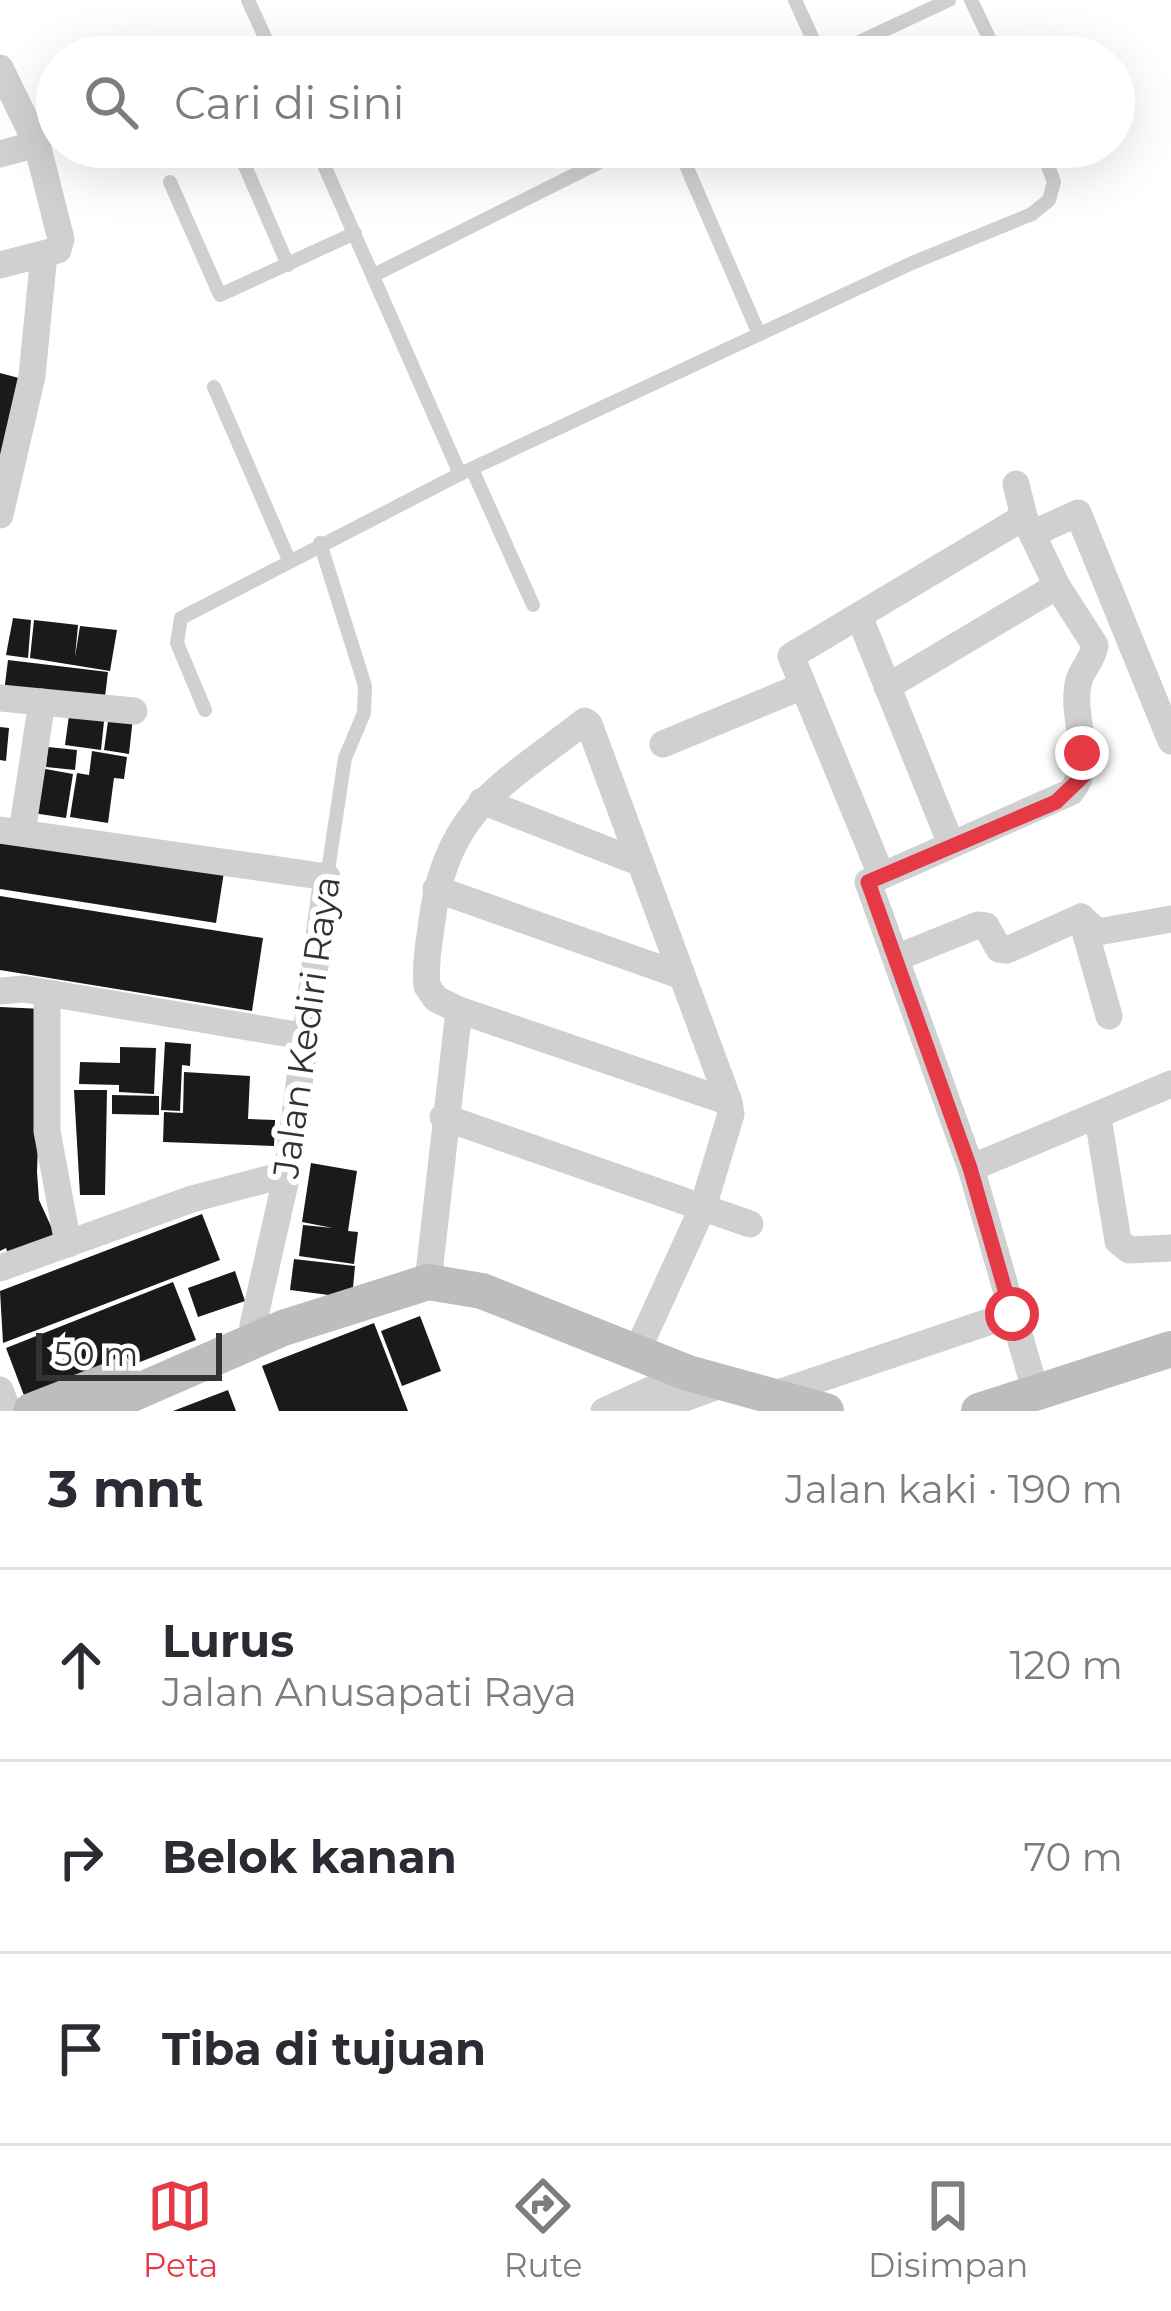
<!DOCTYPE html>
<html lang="id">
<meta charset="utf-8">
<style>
body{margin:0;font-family:Montserrat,sans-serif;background:#f2f2f3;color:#2b2b33}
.scale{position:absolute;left:36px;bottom:30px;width:186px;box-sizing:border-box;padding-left:12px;border:6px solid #333;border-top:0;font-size:33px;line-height:42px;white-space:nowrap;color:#333;-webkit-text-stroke:9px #fff;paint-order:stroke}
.stop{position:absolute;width:36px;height:36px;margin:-27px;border:9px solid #e63946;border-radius:50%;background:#fff}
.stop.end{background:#e63946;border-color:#fff;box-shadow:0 3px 12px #0008}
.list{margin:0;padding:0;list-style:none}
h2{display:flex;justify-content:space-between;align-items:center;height:156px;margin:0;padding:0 48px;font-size:51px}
h2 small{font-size:39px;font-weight:400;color:#7c7c81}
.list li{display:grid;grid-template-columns:78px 1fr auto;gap:36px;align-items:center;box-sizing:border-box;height:192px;padding:0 48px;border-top:3px solid #e1e1e2}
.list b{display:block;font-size:45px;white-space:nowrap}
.list p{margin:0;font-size:39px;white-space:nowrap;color:#7c7c81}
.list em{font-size:39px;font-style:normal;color:#7c7c81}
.icon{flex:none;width:66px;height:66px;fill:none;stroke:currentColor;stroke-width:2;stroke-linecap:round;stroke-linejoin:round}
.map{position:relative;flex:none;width:1171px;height:1411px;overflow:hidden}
.search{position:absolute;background:#fff;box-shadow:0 12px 48px #0002;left:36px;right:36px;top:36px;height:132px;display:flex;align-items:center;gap:30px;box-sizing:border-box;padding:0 42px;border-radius:66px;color:#7c7c81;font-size:45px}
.sheet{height:732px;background:#fff}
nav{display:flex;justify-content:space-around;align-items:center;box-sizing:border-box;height:168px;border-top:3px solid #e1e1e2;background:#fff;font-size:33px;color:#7c7c81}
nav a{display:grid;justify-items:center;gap:6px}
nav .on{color:#e63946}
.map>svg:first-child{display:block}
.building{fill:#1a1a1a}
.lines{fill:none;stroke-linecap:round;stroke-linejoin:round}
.lane{stroke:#d0d0d0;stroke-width:14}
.street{stroke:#d0d0d0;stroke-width:27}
.secondary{stroke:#bdbdbd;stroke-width:36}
.route{stroke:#e63946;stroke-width:15}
.labels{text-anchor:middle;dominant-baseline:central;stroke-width:12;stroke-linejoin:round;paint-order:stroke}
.street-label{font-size:36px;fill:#333;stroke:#fff}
</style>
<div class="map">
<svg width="1171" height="1411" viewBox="0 0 1171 1411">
<rect width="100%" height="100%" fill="#fff"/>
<g class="building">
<polygon points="0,373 30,381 0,492"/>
<polygon points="13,618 31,620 28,658 6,655"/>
<polygon points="34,620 78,625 75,657 80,626 117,630 110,671 30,658"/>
<polygon points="8,660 108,672 104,705 4,692"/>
<polygon points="70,708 105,712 101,750 65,745"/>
<polygon points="109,714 133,717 129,754 104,750"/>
<polygon points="0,727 9,728 6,761 0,760"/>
<polygon points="48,747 77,750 75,770 46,767"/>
<polygon points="92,751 127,757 124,779 114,778 108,823 70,817 77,773 89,775"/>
<polygon points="40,768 73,774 66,818 33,813"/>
<polygon points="0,836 224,872 216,923 0,889"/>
<polygon points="0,896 263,938 252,1011 0,970"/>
<polygon points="0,1007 43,1009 37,1172 39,1200 55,1235 9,1256 6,1248 0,1251"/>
<polygon points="165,1042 191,1044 190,1066 182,1065 180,1111 161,1110"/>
<polygon points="120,1047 156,1048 154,1094 119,1092 119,1085 79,1084 80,1062 120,1063"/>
<polygon points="184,1072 250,1076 248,1119 275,1120 274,1146 163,1142 164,1112 183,1113"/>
<polygon points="74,1090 107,1090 105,1195 80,1195"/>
<polygon points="112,1095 159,1096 159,1115 112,1114"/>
<polygon points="311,1163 357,1171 348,1231 358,1232 354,1264 299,1256 303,1225 333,1228 302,1222"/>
<polygon points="202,1214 220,1260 3,1343 0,1291"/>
<polygon points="294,1259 355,1266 352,1298 290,1290"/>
<polygon points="235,1271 245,1301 198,1317 188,1288"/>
<polygon points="173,1282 196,1340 28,1406 6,1348"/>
<polygon points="420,1316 441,1371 402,1386 381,1331"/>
<polygon points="374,1323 408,1411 279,1411 262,1366"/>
<polygon points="228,1390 236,1411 173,1411"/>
</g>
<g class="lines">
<g class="lane">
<polyline points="248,0 274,57"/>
<polyline points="795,0 821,57"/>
<polyline points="971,0 998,57"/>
<polyline points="827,57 949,0"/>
<polyline points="316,147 460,474 912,263 1032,214 1049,200 1054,182 1041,147"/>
<polyline points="678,147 759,334"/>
<polyline points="238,150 288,265"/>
<polyline points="170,182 220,295 355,233"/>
<polyline points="374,275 630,147"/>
<polyline points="214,387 289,560"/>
<polyline points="472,469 533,605"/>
<polyline points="320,543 365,686 364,713 345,758 327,877"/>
<polyline points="205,710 177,643 181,618 460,474"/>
</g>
<g class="street">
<polyline points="0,68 37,144 61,239 58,250 0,265"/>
<polyline points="0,154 37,144"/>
<polyline points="1016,484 1024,517 1057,586"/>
<polyline points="0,515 32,376 44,254"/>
<polyline points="1032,534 1078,513 1171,741"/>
<polyline points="859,616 951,844"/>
<path d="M887,687L1057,586L1095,645C1093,659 1083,668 1079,680C1069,717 1097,761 1071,792L868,882L971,1168L1036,1393"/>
<polyline points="0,698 134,711"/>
<polyline points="663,744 803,686"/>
<polyline points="482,801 638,862"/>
<polyline points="0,830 327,877 287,1174 253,1325 256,1343"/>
<polyline points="22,832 42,702"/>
<polyline points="880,872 791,656 1024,517"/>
<polyline points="436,889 682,976"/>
<polyline points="1081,917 1109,1016"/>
<polyline points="896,958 978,925 986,926 999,949 1007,950 1081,917 1098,932 1171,919"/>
<polyline points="0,991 24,989 302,1036"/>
<polyline points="47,993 47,1131 68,1244"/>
<polyline points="443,1117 750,1224"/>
<polyline points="1098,1118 1118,1241 1129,1250 1171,1248"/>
<polyline points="971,1168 1171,1084"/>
<polyline points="0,1268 192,1199 287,1174"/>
<polyline points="428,1282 459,1010"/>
<path d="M638,1349L703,1207L731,1114L729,1102L589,724L585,721C503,785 446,809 432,921C429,943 425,964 427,986L436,999L459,1010L729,1102"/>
<polyline points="0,1390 8,1411"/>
<polyline points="769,1396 1012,1314"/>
<polyline points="604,1411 688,1373"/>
<polyline points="649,1411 723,1384"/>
</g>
<g class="secondary">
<polyline points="31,1411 121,1376"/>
<polyline points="93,1411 283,1328 428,1282 482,1291 688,1373 826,1411"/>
<polyline points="979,1411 1171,1349"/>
</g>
</g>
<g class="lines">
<polyline class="route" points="1012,1314 970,1168 868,882 1056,802 1083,776 1082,753"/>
</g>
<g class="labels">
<g class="street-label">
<text transform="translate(306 1027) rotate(-82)">Jalan Kediri Raya</text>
</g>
</g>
</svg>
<div class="scale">50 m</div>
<div class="stop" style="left:1012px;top:1314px"></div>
<div class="stop end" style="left:1082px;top:753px"></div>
<div class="search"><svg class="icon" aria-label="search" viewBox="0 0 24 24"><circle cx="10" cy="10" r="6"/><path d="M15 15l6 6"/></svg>Cari di sini</div>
</div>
<section class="sheet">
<h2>3 mnt<small>Jalan kaki · 190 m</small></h2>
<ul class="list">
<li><svg class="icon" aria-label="ahead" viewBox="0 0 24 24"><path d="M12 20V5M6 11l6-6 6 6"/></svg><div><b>Lurus</b><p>Jalan Anusapati Raya</p></div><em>120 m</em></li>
<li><svg class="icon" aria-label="right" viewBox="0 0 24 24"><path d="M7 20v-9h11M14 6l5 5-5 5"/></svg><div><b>Belok kanan</b></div><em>70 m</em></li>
<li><svg class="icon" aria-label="arrive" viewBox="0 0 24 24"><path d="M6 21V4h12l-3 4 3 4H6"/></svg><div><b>Tiba di tujuan</b></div></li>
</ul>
</section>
<nav>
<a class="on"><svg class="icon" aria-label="map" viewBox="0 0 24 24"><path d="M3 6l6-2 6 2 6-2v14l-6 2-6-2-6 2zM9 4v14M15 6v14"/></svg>Peta</a>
<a><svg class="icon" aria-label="directions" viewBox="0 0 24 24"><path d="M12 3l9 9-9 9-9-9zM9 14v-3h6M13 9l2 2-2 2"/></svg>Rute</a>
<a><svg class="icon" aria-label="saved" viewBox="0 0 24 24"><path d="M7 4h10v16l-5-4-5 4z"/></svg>Disimpan</a>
</nav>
